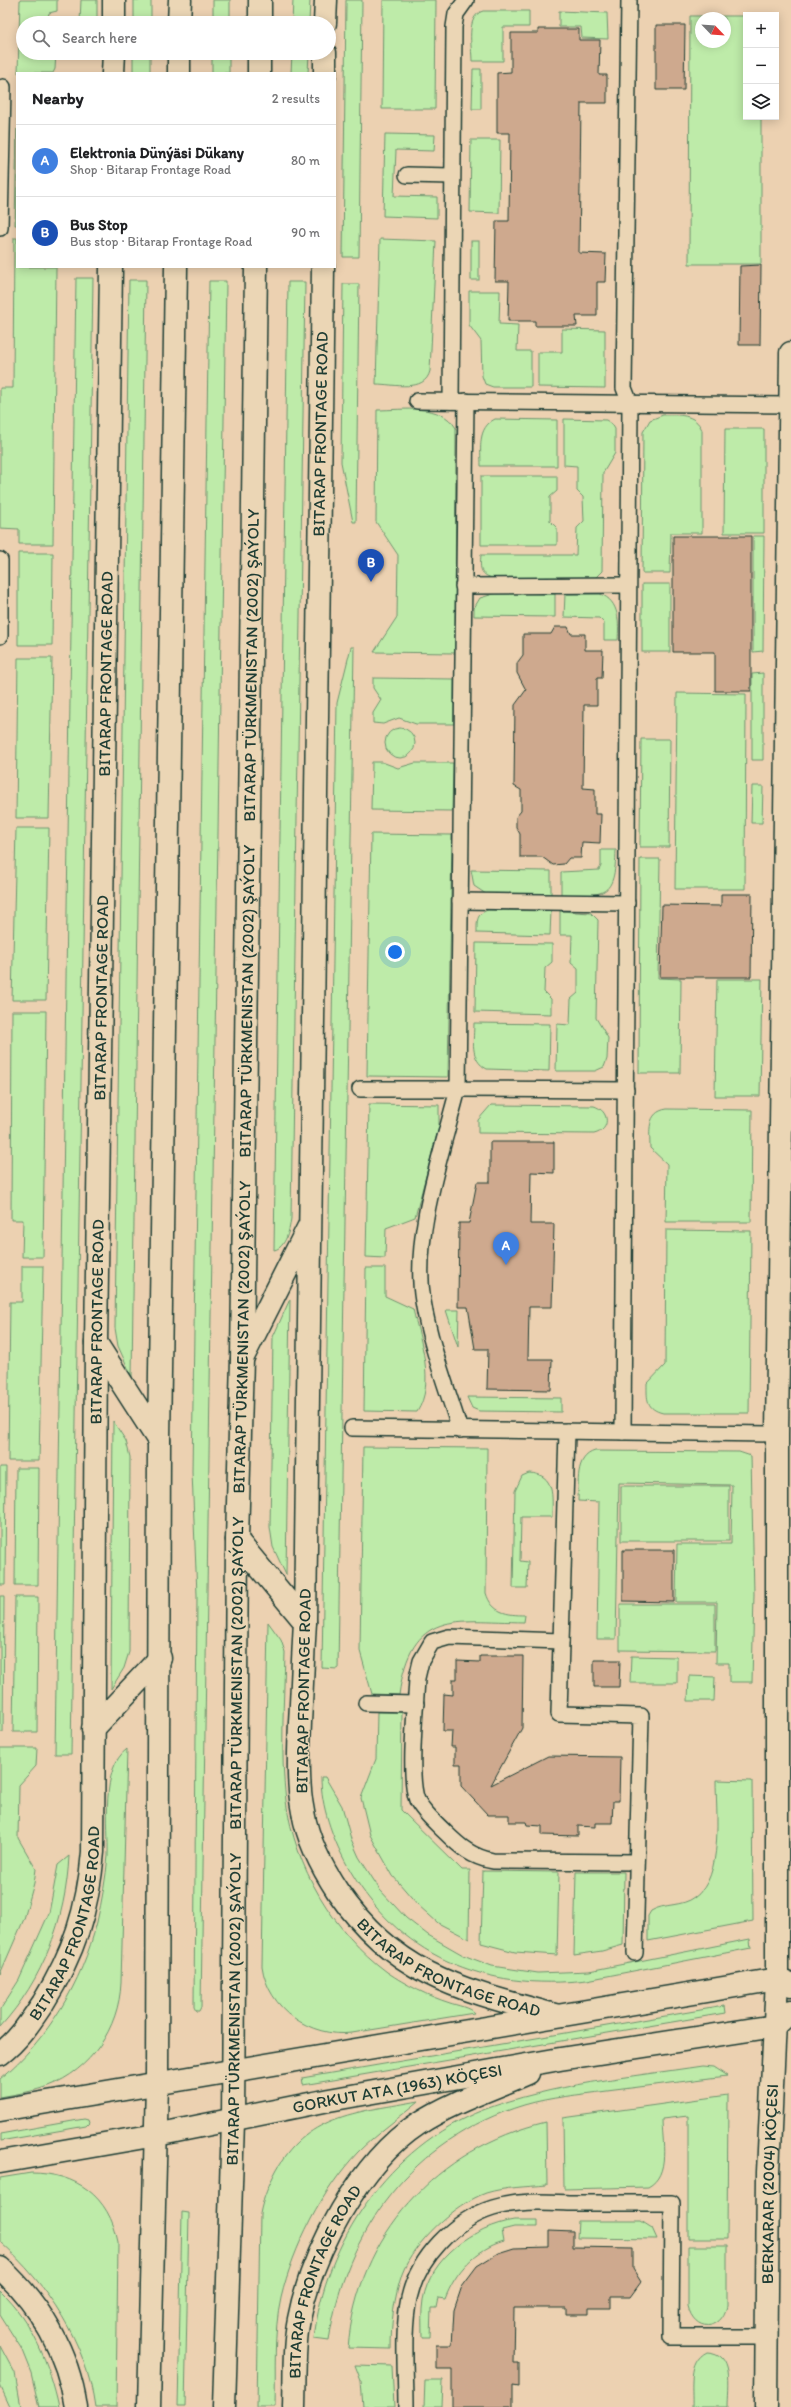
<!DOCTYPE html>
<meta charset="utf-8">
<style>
body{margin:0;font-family:Itim,sans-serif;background:#f6f6f6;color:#202124}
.controls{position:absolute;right:12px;top:12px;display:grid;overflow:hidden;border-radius:0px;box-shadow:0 2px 10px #0003}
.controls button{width:36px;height:36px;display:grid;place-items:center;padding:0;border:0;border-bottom:1px solid #e0e0e0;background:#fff;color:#202124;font:20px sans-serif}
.compass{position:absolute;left:695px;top:12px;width:36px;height:36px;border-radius:50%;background:#fff;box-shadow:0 2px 10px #0003;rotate:115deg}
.you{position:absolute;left:395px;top:952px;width:14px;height:14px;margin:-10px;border:3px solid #fff;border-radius:50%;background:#1a73e8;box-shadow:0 0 0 6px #1a73e833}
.badge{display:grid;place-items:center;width:26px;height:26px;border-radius:50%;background:#ea580c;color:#fff;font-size:13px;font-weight:700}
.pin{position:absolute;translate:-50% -33px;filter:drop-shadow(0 1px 2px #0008)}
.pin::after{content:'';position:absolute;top:21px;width:14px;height:12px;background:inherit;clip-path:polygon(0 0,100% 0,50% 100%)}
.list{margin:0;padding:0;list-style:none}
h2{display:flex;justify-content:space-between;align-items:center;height:52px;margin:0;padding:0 16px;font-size:17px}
h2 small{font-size:13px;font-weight:400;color:#757577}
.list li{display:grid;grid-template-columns:26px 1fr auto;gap:12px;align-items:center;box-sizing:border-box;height:72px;padding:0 16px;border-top:1px solid #e0e0e0}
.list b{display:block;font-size:15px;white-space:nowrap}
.list p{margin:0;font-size:13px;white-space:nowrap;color:#757577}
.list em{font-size:13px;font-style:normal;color:#757577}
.icon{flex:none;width:22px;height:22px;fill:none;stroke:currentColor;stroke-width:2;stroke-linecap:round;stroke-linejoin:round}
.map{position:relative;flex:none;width:791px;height:2407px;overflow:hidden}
.search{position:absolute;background:#fff;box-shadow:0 2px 10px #0003;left:16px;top:16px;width:320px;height:44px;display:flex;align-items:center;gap:10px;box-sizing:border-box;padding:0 14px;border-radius:22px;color:#757577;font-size:15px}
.panel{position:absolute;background:#fff;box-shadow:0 2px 10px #0003;left:16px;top:72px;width:320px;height:196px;border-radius:0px}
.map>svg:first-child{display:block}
.green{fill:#beeba9;stroke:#6e946e;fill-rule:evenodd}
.building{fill:#cea98e;stroke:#1f3d34}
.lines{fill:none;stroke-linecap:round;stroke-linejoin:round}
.service-casing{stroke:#1f3d34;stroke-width:18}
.minor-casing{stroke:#1f3d34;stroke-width:25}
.tertiary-casing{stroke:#1f3d34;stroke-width:25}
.primary-casing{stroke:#1f3d34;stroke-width:25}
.service{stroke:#ebd6b5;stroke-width:15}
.minor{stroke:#ebd6b5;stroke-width:22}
.tertiary{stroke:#ebd6b5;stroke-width:22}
.primary{stroke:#ebd6b5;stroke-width:22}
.labels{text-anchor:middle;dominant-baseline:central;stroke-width:3;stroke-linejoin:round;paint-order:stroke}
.street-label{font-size:17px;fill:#1f3d34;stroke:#ebd6b5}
</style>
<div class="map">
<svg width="791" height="2407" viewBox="0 0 791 2407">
<rect width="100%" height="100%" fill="#ecd1b1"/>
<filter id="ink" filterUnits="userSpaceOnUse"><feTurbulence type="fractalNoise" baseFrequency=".025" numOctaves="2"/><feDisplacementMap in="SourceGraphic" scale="8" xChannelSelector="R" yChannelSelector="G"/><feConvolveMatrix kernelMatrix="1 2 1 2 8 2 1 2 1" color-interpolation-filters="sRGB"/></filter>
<g filter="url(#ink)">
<g class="green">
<polygon points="20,0 57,0 57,11 49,13 48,17 51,23 23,23 23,53 56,53 55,69 53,73 18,73"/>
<polygon points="81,0 97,0 97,23 80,23"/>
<rect x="134" y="0" width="17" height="23"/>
<rect x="213" y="0" width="17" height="23"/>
<polygon points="293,0 310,0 309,23 292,23"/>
<polygon points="346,0 362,0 359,257 343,257"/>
<polygon points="383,0 436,0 435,109 382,109"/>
<path d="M483,11H529V27H503V61H472C472,47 465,16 483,11Z"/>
<polygon points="559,11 607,13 608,39 582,38 581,27 559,27"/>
<path d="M690,16H746V117H761V264H689ZM701,18H725V42H701Z"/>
<rect x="133" y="53" width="17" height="20"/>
<rect x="212" y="53" width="17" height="20"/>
<polygon points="292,53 309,53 308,73 291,73"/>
<polygon points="473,69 481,69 481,109 472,109"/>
<polygon points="17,129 17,225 15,225"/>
<polygon points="385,134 435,135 434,151 396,150 394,196 437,197 437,218 383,216"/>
<polygon points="471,140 500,140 499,213 470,212"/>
<polygon points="14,238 17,238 17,267 56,267 53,544 19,544 19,529 0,528 0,388 13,388"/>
<path d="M380,239L436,241L430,371C425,393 393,384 376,384Z"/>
<rect x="471" y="241" width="8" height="39"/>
<polygon points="76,278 93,278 71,1754 55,1754"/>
<polygon points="129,280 146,280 132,1377 118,1346 115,1328"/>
<polygon points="209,281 226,281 201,2007 199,2011 196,2011 194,2007 197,1595 192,1472"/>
<path d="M288,282H305L291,1218C290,1228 286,1248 274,1250Z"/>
<polygon points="343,284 359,284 356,522 353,522 341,462"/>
<polygon points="469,291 500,291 499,324 518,325 517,351 531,351 531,387 493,387 485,384 482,376 481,341 469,325"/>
<polygon points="562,329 605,330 605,388 538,387 538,352 562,352"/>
<path d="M377,410C403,410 441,403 456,428L455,653L374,652L397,617L398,555L376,522Z"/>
<path d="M663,415C678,415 695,413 702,430V533H671L670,573H642L643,432L650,420Z"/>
<path d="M495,419L557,420V466H481C481,448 477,428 495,419Z"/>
<path d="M564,419L606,420L612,424L615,429V453L603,473L602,571L596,577L591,579L492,578C479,574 480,567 481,555H576L577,528L584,521L583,497L577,491V466L564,465Z"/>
<polygon points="725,429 764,429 764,533 724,533"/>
<polygon points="481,476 557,476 557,491 550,497 550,521 557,528 557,545 481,545"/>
<polygon points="753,536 764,536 763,651 753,652"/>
<polygon points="18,553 53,553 52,645 18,645"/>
<rect x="642" y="584" width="28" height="68"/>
<polygon points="497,593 555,594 555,617 474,616 474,608 480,598"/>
<path d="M565,594H600C620,601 619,623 618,640H604V623L599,618L564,617Z"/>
<polygon points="351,647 354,647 338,1669 322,1668 337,703"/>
<polygon points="18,658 52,658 49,818 16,818"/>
<polygon points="763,673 763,760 752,760 752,674"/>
<polygon points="373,678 454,679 454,724 416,724 399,718 383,724 373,723 373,713 381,700 373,688"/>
<polygon points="677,693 746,694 745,889 675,889"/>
<circle cx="400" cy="743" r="15"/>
<polygon points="641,739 670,739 669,847 640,847"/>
<polygon points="372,762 382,762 398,768 415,763 453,763 452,811 371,810"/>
<polygon points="752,786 763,786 762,823 751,823"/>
<polygon points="16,828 49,828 46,1000 12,1000"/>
<polygon points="371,834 452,835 448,1077 367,1076"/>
<path d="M601,850H616C615,899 604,895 561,895V872L599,870L601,866Z"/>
<polygon points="640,859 660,859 658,978 681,979 680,1073 639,1073"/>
<polygon points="471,870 551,871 551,895 486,894 474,886"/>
<path d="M488,910L551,911L550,935L477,933C477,921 476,914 488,910Z"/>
<polygon points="560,911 591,913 598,920 596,1018 608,1038 607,1059 604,1067 595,1071 556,1071 557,1024 570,1025 571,999 578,993 578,969 571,963 572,935 560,935"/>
<polygon points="476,943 552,944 552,962 545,968 544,992 551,999 551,1014 475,1012"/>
<polygon points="717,979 762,979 760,1096 715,1096"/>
<polygon points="12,1011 46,1011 43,1257 22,1257 23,1220 11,1220"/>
<path d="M474,1023L550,1024L549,1071L487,1069C469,1060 474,1039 474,1023Z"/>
<polygon points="369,1104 439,1105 439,1127 415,1217 386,1228 385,1258 366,1257"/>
<path d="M491,1105L594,1106C610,1111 611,1130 594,1134L478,1133V1120Z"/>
<path d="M667,1109L752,1110L751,1222H666L667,1164L650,1148C650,1132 646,1112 667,1109Z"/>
<path d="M666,1230L751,1231L749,1413H663C646,1409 647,1399 647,1384L665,1365Z"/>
<polygon points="22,1266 43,1266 39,1461 8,1461 10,1302 22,1302"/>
<path d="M366,1268H385V1296L413,1309C420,1341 436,1382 417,1412L364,1411Z"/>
<polygon points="290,1299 286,1575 273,1547 270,1527 273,1337"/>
<polygon points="446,1310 459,1310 458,1347"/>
<polygon points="467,1397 561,1398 561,1412 479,1411 472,1408"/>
<polygon points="113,1421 126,1441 130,1457 129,1652 124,1668 111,1689"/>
<path d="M363,1447L487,1448L486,1593C492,1613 507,1615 525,1615L524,1622C455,1621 411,1608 399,1695L372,1694L360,1651Z"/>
<path d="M595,1451L739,1452L751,1456L754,1594L752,1682H729V1663H716L717,1602H676L677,1544H731L732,1485L619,1483L616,1639H597L599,1502L578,1501C579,1484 574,1457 595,1451Z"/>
<polygon points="0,1467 6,1467 5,1585 0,1585"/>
<polygon points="16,1468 39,1468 38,1585 15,1585"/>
<path d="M529,1473C556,1474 552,1497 552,1517H521L520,1561L528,1562L527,1588H513L515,1491L522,1476Z"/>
<rect x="621" y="1486" width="108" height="55"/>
<polygon points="0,1596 4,1596 3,1732 0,1732"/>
<polygon points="15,1597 38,1597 37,1732 13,1732"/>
<polygon points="620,1604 715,1604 715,1651 620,1650"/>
<path d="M268,1622L281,1640L285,1652C284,1701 280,1752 286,1801C295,1867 333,1932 387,1972C406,1985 428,1996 450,2003C456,2005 471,2008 474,2013L352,2033C310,2038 268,2009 262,1966Z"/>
<polygon points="631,1656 677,1657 677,1683 630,1683"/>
<polygon points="689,1676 715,1677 714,1701 688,1701"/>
<polygon points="377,1712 402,1712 401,1810 462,1870 470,1870 469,1939 438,1923 418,1905 393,1876 370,1835 361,1798 376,1759"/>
<polygon points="0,1748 37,1748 36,1766 19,1785 18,1838 36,1869 34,1883 24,1919 0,1974"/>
<path d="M127,1749L121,1983C119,2028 91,2070 48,2086C32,2092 16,2094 0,2097V2079C48,2039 82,1983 97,1922C102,1900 106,1878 108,1856C109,1826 100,1769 127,1749Z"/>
<path d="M321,1777H325L342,1806L351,1839L359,1857L380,1890L406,1918L428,1935L463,1955L492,1966L538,1973L589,1971L750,1939L751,1948L587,1980C485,1992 396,1956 346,1863C332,1837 321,1806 321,1777Z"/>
<path d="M716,1780L752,1781L753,1921L648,1941V1916L651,1911C664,1903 682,1907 695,1897C724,1877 716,1812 716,1780Z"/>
<path d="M69,1856C66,1919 43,1980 0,2027V2010L19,1980L49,1913L58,1865Z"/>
<polygon points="483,1871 559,1872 557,1955 515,1952 481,1943"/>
<polygon points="576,1872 624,1872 623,1945 602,1951 574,1955"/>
<polygon points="724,2006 725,2013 303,2085 302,2078"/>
<path d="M702,2066L713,2067L727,2076C687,2081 647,2086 607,2091C579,2095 551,2097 524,2105C414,2138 344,2231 329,2341L314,2339C324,2242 390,2146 483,2110C552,2084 630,2077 702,2066Z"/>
<path d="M728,2095L727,2239H688V2116L662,2119C662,2140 671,2175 648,2187L564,2189L563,2118Z"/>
<path d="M419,2101C399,2118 377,2133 358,2152C322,2190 293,2247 281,2298C273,2333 276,2371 275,2407H257L260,2214C263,2198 269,2184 277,2169C309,2113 361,2112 419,2101Z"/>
<polygon points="84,2119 88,2120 89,2123 86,2126 0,2141 0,2134"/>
<path d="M546,2122L547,2185C527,2187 505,2187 486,2193C455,2204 414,2242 402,2274C394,2298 391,2323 391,2349L348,2348C357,2235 437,2148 546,2122Z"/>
<path d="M31,2173C77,2173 109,2196 118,2242L116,2407H95C86,2342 48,2285 0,2242V2178Z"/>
<polygon points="182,2212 189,2213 185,2407 178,2407"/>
<path d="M514,2220H538V2227H514L502,2230L504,2241C476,2249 455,2272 445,2299L438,2298L436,2308H431L430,2337H422C422,2325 421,2312 423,2300C430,2258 474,2226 514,2220Z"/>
<polygon points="578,2221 641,2221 652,2228 657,2239 577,2238"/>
<path d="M688,2246H727V2306C721,2332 694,2332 688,2306Z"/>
<path d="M0,2291C32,2321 50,2365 59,2407H39L31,2373L21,2348L0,2315Z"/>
<polygon points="0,2345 15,2373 21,2407 10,2407 0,2385"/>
<path d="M707,2352C735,2353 728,2386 728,2407H692C693,2388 687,2362 707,2352Z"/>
<polygon points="355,2365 392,2366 394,2407 363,2407 361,2381"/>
<polygon points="425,2380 443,2380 442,2407 424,2407"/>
</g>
<g class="building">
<polygon points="656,25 685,25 684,90 656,90"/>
<polygon points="538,29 579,29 579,40 600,40 599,75 607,75 607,103 581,103 580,184 579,253 606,254 605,282 597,282 597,316 576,316 577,326 535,326 535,321 508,321 509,281 495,281 496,221 509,221 510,133 497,133 497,73 511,72 511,33 538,33"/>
<polygon points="761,265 760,345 739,345 740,266"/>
<polygon points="673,536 751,536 751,691 715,691 715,652 673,652"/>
<polygon points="555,627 568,627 571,634 585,634 585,650 603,650 602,678 597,678 597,705 584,705 583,788 595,789 595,814 601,814 600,843 582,842 581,858 569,858 564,864 553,865 542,857 520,857 520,834 516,827 516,817 521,811 521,790 514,786 515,705 526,690 517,673 517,663 523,655 523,634 551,634"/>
<polygon points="721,894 752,894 751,977 660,977 662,905 721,906"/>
<polygon points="490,1142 554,1142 554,1173 531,1172 530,1224 554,1224 552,1307 529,1307 528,1359 552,1359 551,1390 487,1389 488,1349 475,1349 468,1307 458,1307 459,1223 469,1223 477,1182 490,1182"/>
<polygon points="623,1550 674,1550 674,1602 623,1601"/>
<polygon points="480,1656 523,1656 522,1728 491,1785 548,1756 620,1757 619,1801 613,1801 612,1823 595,1823 595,1827 578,1826 578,1836 542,1835 542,1826 527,1825 526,1822 509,1822 509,1815 488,1815 461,1786 461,1764 455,1764 455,1747 451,1747 452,1731 443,1731 444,1694 453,1695 453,1679 457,1679 457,1661 480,1662"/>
<polygon points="594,1660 620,1660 619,1687 594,1687"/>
<polygon points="549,2231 573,2232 573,2247 633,2248 633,2269 641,2282 630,2297 611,2297 611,2308 589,2308 589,2314 566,2314 566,2308 514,2308 513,2363 519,2363 519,2387 513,2386 513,2407 452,2407 452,2369 436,2369 436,2345 452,2345 454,2310 462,2286 477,2266 498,2253 514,2248 549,2247"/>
</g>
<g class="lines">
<defs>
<g id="service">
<polyline points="407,175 452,176"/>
<polyline points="0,228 3,87"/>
<polyline points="417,401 791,405"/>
<polyline points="451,401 454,27 456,14 466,0"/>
<polyline points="466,401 458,1089 626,1090"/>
<polyline points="0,560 0,636"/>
<polyline points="463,586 628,585"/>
<polyline points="460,901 627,903"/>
<path d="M360,1089H458C442,1152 412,1237 423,1301C430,1345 447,1388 460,1430"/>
<polyline points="352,1428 777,1434"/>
<polyline points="567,1431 559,1714 641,1716 635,1953"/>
<polyline points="623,1432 630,403 624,388 629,0"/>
<path d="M561,1641L449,1637L432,1642L421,1661L417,1678C416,1705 408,1778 417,1800C423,1812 435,1822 445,1832C460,1847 472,1857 493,1861L637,1862"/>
<polyline points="366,1703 416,1704"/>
<path d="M406,2407C406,2371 402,2333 409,2298C418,2258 454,2220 493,2208C518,2200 546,2202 571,2203C605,2203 638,2203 672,2203L671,2337H766"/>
</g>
<g id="minor">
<polyline points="114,23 114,0"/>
<polyline points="325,23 326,0"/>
<polyline points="113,73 114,53"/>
<polyline points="325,73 325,53"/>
<path id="s1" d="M323,267L305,1622C303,1655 302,1689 300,1722C299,1752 297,1782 303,1812C308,1841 322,1868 338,1892C396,1976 462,1990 555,2015"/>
<polyline points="96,1343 159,1441"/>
<polyline points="242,1359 308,1228"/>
<polyline points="237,1540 305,1622"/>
<polyline points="93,1729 160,1658"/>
<path id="s2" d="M0,2054C18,2041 31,2021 43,2003C74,1953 88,1910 93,1852L96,1343L111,267"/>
<polyline points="0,2110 777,1979 791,1985"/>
<path id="s3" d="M0,2162L156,2135L329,2100L560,2059L775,2026L791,2011"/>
<path d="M0,2268C41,2305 68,2353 76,2407"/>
<path id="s4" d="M294,2407C295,2378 293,2348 299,2319C312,2252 360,2162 418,2124C452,2102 492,2089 528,2073"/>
</g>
<g id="tertiary">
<path id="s5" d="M766,2407L768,2172L777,1979V1434L791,353"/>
</g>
<g id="primary">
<polyline points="179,23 180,0"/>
<polyline points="260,23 260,0"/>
<polyline points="179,73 179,53"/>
<polyline points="259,73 259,53"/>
<polyline points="149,2407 157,2083 159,1441 176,267"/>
<path id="s6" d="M224,2407L233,2121L237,1540L242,1359L256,267"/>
</g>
</defs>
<use href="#service" class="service-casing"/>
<use href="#minor" class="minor-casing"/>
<use href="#tertiary" class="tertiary-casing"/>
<use href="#primary" class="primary-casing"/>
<use href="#service" class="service"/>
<use href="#minor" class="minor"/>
<use href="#tertiary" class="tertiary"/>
<use href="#primary" class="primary"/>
</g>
</g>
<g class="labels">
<g class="street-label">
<text transform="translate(320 434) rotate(-89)">BITARAP FRONTAGE ROAD</text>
<text stroke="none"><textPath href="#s6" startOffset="1742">BITARAP TÜRKMENISTAN (2002) ŞAÝOLY</textPath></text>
<text stroke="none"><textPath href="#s2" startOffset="1406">BITARAP FRONTAGE ROAD</textPath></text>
<text stroke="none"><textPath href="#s2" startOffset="1082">BITARAP FRONTAGE ROAD</textPath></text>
<text stroke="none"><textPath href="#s6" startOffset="1406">BITARAP TÜRKMENISTAN (2002) ŞAÝOLY</textPath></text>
<text stroke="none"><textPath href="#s2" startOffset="758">BITARAP FRONTAGE ROAD</textPath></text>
<text stroke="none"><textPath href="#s6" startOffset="1070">BITARAP TÜRKMENISTAN (2002) ŞAÝOLY</textPath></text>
<text stroke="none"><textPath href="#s6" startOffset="734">BITARAP TÜRKMENISTAN (2002) ŞAÝOLY</textPath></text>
<text transform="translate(303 1691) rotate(-89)">BITARAP FRONTAGE ROAD</text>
<text stroke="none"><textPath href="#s2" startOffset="151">BITARAP FRONTAGE ROAD</textPath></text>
<text stroke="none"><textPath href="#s1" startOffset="1772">BITARAP FRONTAGE ROAD</textPath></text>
<text stroke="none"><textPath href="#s6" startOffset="398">BITARAP TÜRKMENISTAN (2002) ŞAÝOLY</textPath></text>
<text stroke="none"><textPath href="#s3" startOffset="404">GORKUT ATA (1963) KÖÇESI</textPath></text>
<text stroke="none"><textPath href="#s5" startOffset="223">BERKARAR (2004) KÖÇESI</textPath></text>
<text stroke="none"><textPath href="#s4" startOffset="131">BITARAP FRONTAGE ROAD</textPath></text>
</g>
</g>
</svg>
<div class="controls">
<button>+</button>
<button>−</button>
<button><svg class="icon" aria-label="layers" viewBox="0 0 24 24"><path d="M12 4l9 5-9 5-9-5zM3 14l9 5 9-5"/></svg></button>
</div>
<svg class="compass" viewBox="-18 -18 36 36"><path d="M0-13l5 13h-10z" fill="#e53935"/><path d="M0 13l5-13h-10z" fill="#757577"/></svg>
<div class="you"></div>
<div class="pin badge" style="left:506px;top:1265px;background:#3f7fe0">A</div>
<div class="pin badge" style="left:371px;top:582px;background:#1a4fb4">B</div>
<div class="search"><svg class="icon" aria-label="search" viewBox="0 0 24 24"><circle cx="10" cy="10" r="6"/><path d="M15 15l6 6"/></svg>Search here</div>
<section class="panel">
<h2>Nearby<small>2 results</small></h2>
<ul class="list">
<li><span class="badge" style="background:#3f7fe0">A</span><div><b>Elektronia Dünýäsi Dükany</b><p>Shop · Bitarap Frontage Road</p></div><em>80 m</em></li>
<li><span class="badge" style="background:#1a4fb4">B</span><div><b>Bus Stop</b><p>Bus stop · Bitarap Frontage Road</p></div><em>90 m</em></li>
</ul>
</section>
</div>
